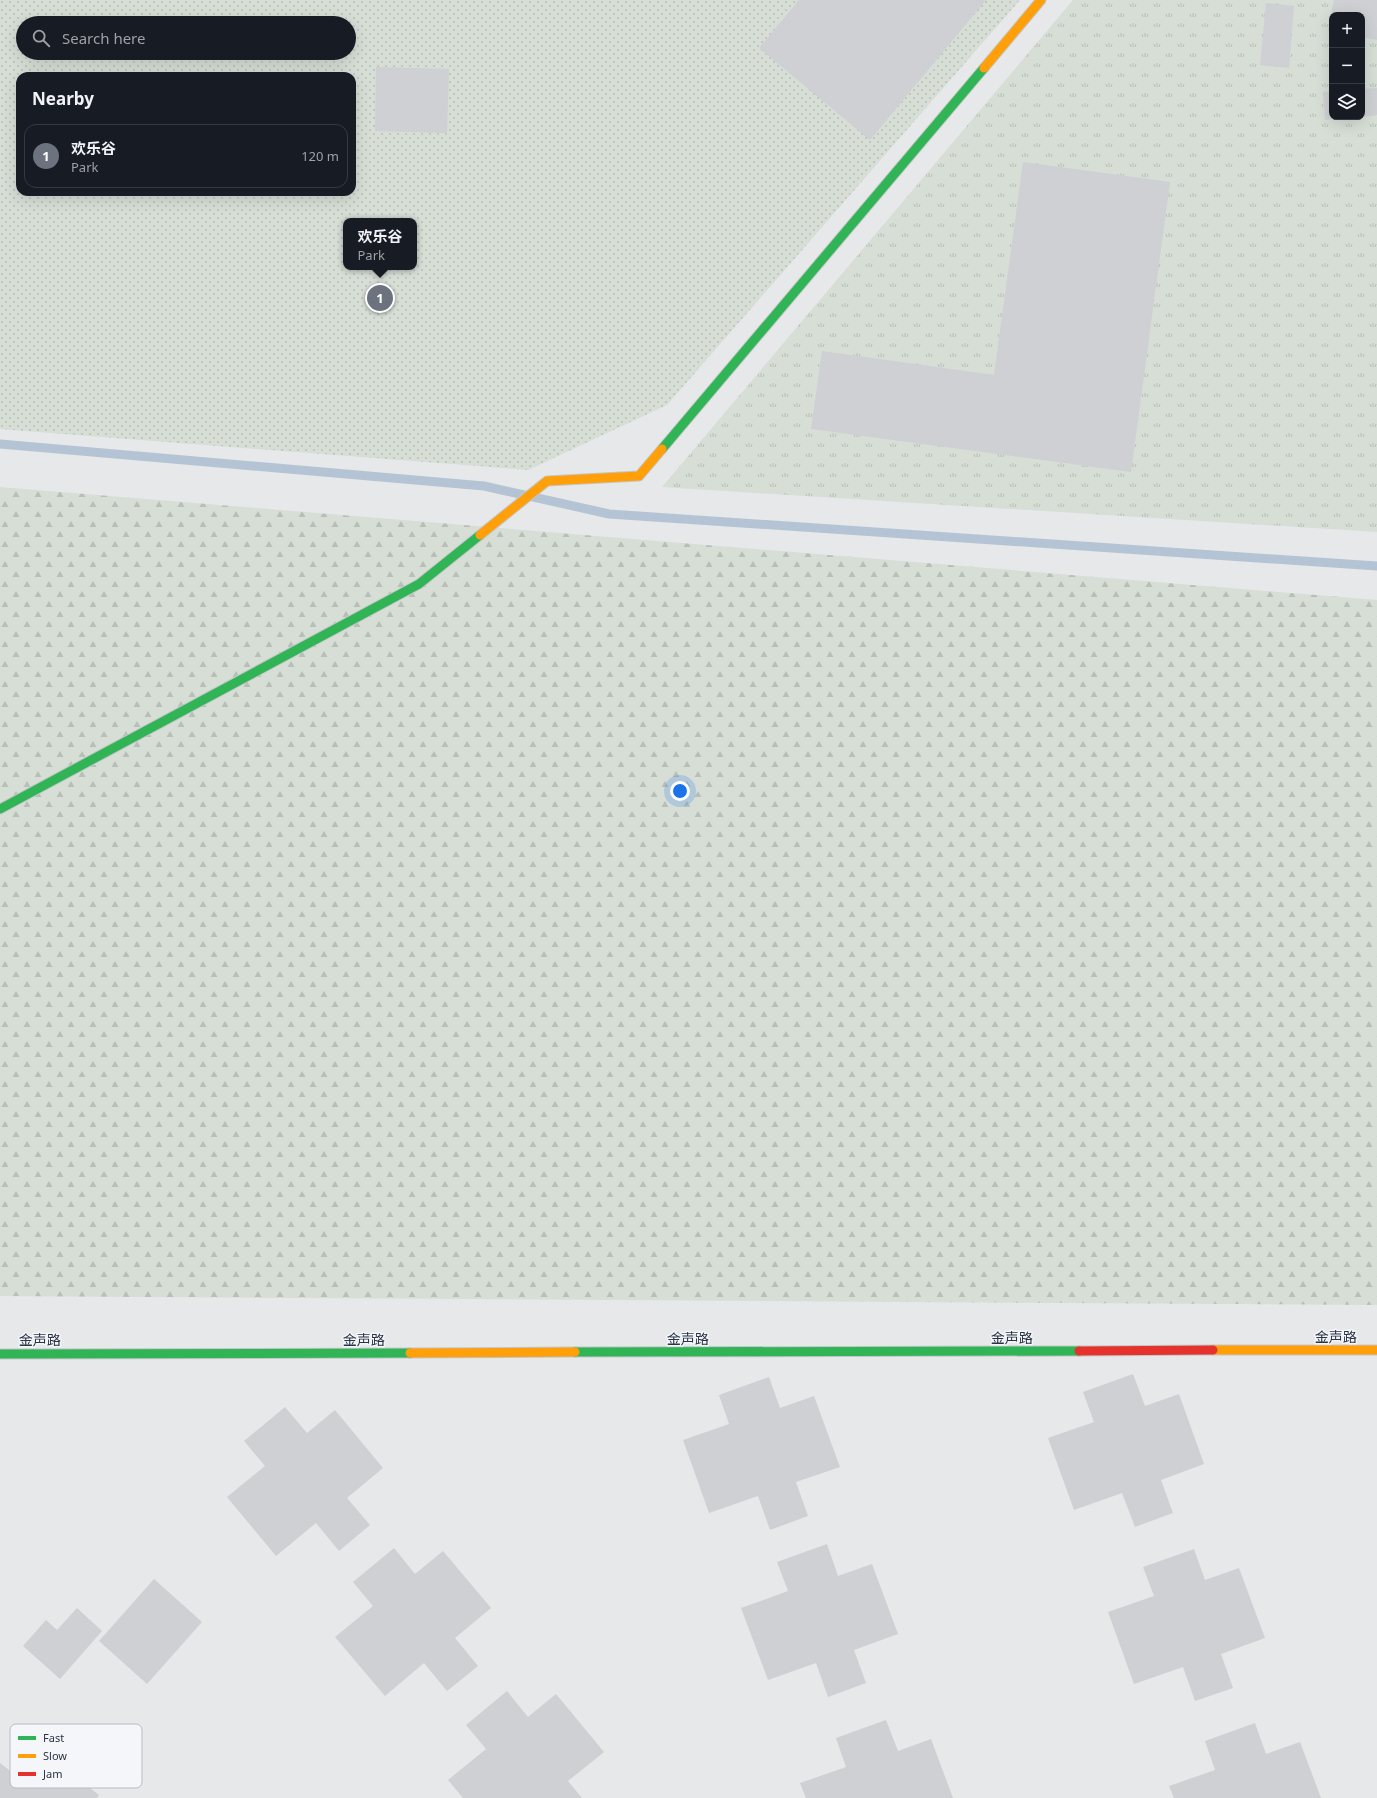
<!DOCTYPE html>
<meta charset="utf-8">
<style>
body{margin:0;font-family:"Noto Sans","Noto Sans SC",sans-serif;background:#20242c;color:#f1f3f6}
.controls{position:absolute;right:12px;top:12px;display:grid;overflow:hidden;border-radius:8px;box-shadow:0 4px 16px #0002}
.controls button{width:36px;height:36px;display:grid;place-items:center;padding:0;border:0;border-bottom:1px solid #363941;background:#171b24;color:#f1f3f6;font:20px sans-serif}
.you{position:absolute;left:680px;top:791px;width:14px;height:14px;margin:-10px;border:3px solid #fff;border-radius:50%;background:#1a73e8;box-shadow:0 0 0 6px #1a73e833}
.badge{display:grid;place-items:center;width:26px;height:26px;border-radius:50%;background:#6c737f;color:#fff;font-size:13px;font-weight:700}
.pin{position:absolute;translate:-50% -50%;border:2px solid #fff;box-shadow:0 1px 4px #0006}
.popup{position:absolute;left:343px;top:218px;width:74px;height:52px;box-sizing:border-box;display:grid;place-content:center;border-radius:8px;background:#171b24;filter:drop-shadow(0 1px 3px #0005);font-size:13px;white-space:nowrap;color:#9ea1a6}
.popup b{font-size:15px;color:#f1f3f6}
.popup::after{content:'';position:absolute;left:50%;top:100%;margin-left:-8px;border:8px solid transparent;border-top-color:#171b24}
.list{margin:0;padding:0;list-style:none}
h2{display:flex;justify-content:space-between;align-items:center;height:52px;margin:0;padding:0 16px;font-size:17px}
h2 small{font-size:13px;font-weight:400;color:#9ea1a6}
.list li{display:grid;grid-template-columns:26px 1fr auto;gap:12px;align-items:center;box-sizing:border-box;height:64px;margin:0 8px 8px;padding:0 8px;border:1px solid #363941;border-radius:12px}
.list b{display:block;font-size:15px;white-space:nowrap}
.list p{margin:0;font-size:13px;white-space:nowrap;color:#9ea1a6}
.list em{font-size:13px;font-style:normal;color:#9ea1a6}
.icon{flex:none;width:22px;height:22px;fill:none;stroke:currentColor;stroke-width:2;stroke-linecap:round;stroke-linejoin:round}
.map{position:relative;flex:none;width:1377px;height:1798px;overflow:hidden}
.search{position:absolute;background:#171b24;box-shadow:0 4px 16px #0002;left:16px;top:16px;width:340px;height:44px;display:flex;align-items:center;gap:10px;box-sizing:border-box;padding:0 14px;border-radius:22px;color:#9ea1a6;font-size:15px}
.panel{position:absolute;background:#171b24;box-shadow:0 4px 16px #0002;left:16px;top:72px;width:340px;height:124px;border-radius:12px}
.map>svg:first-child{display:block}
.grass{fill:url(#grass-tufts);fill-rule:evenodd}
.forest{fill:url(#forest-firs)}
.park{fill:url(#park-dots);fill-rule:evenodd}
.lines{fill:none;stroke-linecap:round;stroke-linejoin:round}
.stream{stroke:#b4c4d5;stroke-width:9}
.building{fill:#ced0d3}
.fast-casing{stroke:#c4c6c8;stroke-width:11}
.slow-casing{stroke:#c4c6c8;stroke-width:11}
.jam-casing{stroke:#c4c6c8;stroke-width:11}
.fast{stroke:#30b455;stroke-width:9}
.slow{stroke:#ff9f0a;stroke-width:9}
.jam{stroke:#e5322d;stroke-width:9}
.labels{text-anchor:middle;dominant-baseline:central;stroke-width:3;stroke-linejoin:round;paint-order:stroke}
.street-label{font-size:14px;fill:#2b3445;stroke:#f4f6f9}
.key{fill:#f4f6f9;stroke:#b8bcc3;stroke-width:1}
.key-label{font-size:11px;fill:#2b3445}
</style>
<div class="map">
<svg width="1377" height="1798" viewBox="0 0 1377 1798">
<defs>
<pattern id="grass-tufts" width="24" height="20" patternUnits="userSpaceOnUse"><rect width="24" height="20" fill="#d6ded6"/><path d="M3 7l-1-3M5 7V3M7 7l1-3M15 17l-1-3M17 17v-4M19 17l1-3" fill="none" stroke="#b8bfb9"/></pattern>
<pattern id="forest-firs" width="22" height="20" patternUnits="userSpaceOnUse"><rect width="22" height="20" fill="#d6ded6"/><path d="M5 1l3.5 6h-7zM16 11l3.5 6h-7z" fill="#b8bfb9"/></pattern>
<pattern id="park-dots" width="8" height="8" patternUnits="userSpaceOnUse"><rect width="8" height="8" fill="#d6ded6"/><path d="M2 2h.1M6 6h.1" fill="none" stroke="#b8bfb9" stroke-width="1.8" stroke-linecap="round"/></pattern>
</defs>
<rect width="100%" height="100%" fill="#e6e8ea"/>
<path class="grass" d="M1073,0H1377V532L662,487ZM1332,15H1362V117H1332Z"/>
<polygon class="forest" points="0,487 1377,600 1377,1305 0,1296"/>
<path class="park" d="M0,0H1020L667,405L528,470L0,429ZM23,23H349V53H23ZM20,76H352V192H20ZM346,221H414V267H346Z"/>
<g class="lines">
<polyline class="stream" points="0,444 484,486 609,514 1377,566"/>
</g>
<g class="building">
<polygon points="799,0 986,0 870,140 759,48"/>
<polygon points="1334,0 1377,0 1377,40 1362,37 1362,15 1332,15 1332,31 1328,30"/>
<polygon points="1266,3 1294,6 1289,68 1260,65"/>
<polygon points="376,67 449,69 447,133 375,131"/>
<polygon points="1377,88 1377,115 1362,117 1362,89"/>
<polygon points="1332,91 1332,117 1343,118 1325,120 1323,92"/>
<polygon points="1023,162 1170,182 1131,472 811,429 822,351 994,375"/>
<polygon points="1133,1374 1145,1406 1179,1394 1204,1464 1161,1480 1173,1513 1135,1527 1122,1493 1074,1510 1048,1438 1094,1422 1083,1392"/>
<polygon points="769,1377 780,1408 814,1396 840,1467 796,1482 808,1516 770,1530 758,1496 709,1513 683,1440 729,1424 719,1395"/>
<polygon points="285,1407 307,1433 335,1410 383,1468 347,1498 370,1525 339,1551 316,1523 276,1556 227,1497 265,1466 244,1441"/>
<polygon points="827,1544 838,1576 872,1564 898,1634 854,1650 866,1683 828,1697 816,1663 768,1680 741,1608 788,1591 777,1562"/>
<polygon points="394,1548 415,1574 443,1551 491,1608 455,1638 478,1666 447,1691 424,1663 385,1696 335,1637 373,1606 353,1582"/>
<polygon points="1194,1549 1205,1580 1239,1568 1265,1638 1221,1654 1233,1688 1195,1701 1183,1667 1134,1684 1108,1612 1154,1596 1143,1567"/>
<polygon points="154,1579 202,1622 147,1684 99,1641"/>
<polygon points="77,1608 102,1631 60,1679 23,1646 46,1620 57,1630"/>
<polygon points="507,1691 528,1717 556,1694 604,1752 568,1781 582,1798 463,1798 448,1780 486,1749 466,1725"/>
<polygon points="886,1720 898,1751 931,1739 953,1798 806,1798 800,1783 846,1767 836,1738"/>
<polygon points="1255,1723 1266,1754 1300,1742 1321,1798 1174,1798 1169,1786 1215,1770 1205,1741"/>
<polygon points="40,1749 99,1795 97,1798 0,1798 0,1763 18,1777"/>
</g>
<g class="lines">
<defs>
<g id="fast">
<polyline points="662,449 984,68"/>
<polyline points="0,809 419,584 480,535"/>
<polyline points="575,1352 1079,1351"/>
<polyline points="0,1354 410,1353"/>
</g>
<g id="slow">
<polyline points="984,68 1041,0"/>
<polyline points="480,535 547,481 639,476 662,449"/>
<polyline points="1213,1350 1377,1350"/>
<polyline points="410,1353 575,1352"/>
</g>
<polyline id="jam" points="1079,1351 1213,1350"/>
</defs>
<use href="#fast" class="fast-casing"/>
<use href="#slow" class="slow-casing"/>
<use href="#jam" class="jam-casing"/>
<use href="#fast" class="fast"/>
<use href="#slow" class="slow"/>
<use href="#jam" class="jam"/>
</g>
<g class="labels">
<g class="street-label">
<text x="1336" y="1336">金声路</text>
<text x="1012" y="1337">金声路</text>
<text x="688" y="1338">金声路</text>
<text x="40" y="1339">金声路</text>
<text x="364" y="1339">金声路</text>
</g>
</g>
<rect x="10" y="1724" width="132" height="64" rx="6" class="key"/>
<rect x="18" y="1736" width="18" height="4" fill="#30b455"/>
<rect x="18" y="1754" width="18" height="4" fill="#ff9f0a"/>
<rect x="18" y="1772" width="18" height="4" fill="#e5322d"/>
<g class="key-label">
<text x="43" y="1742">Fast</text>
<text x="43" y="1760">Slow</text>
<text x="43" y="1778">Jam</text>
</g>
</svg>
<div class="controls">
<button>+</button>
<button>−</button>
<button><svg class="icon" aria-label="layers" viewBox="0 0 24 24"><path d="M12 4l9 5-9 5-9-5zM3 14l9 5 9-5"/></svg></button>
</div>
<div class="you"></div>
<div class="pin badge" style="left:380px;top:298px">1</div>
<div class="popup"><b>欢乐谷</b>Park</div>
<div class="search"><svg class="icon" aria-label="search" viewBox="0 0 24 24"><circle cx="10" cy="10" r="6"/><path d="M15 15l6 6"/></svg>Search here</div>
<section class="panel">
<h2>Nearby<small></small></h2>
<ul class="list">
<li><span class="badge">1</span><div><b>欢乐谷</b><p>Park</p></div><em>120 m</em></li>
</ul>
</section>
</div>
